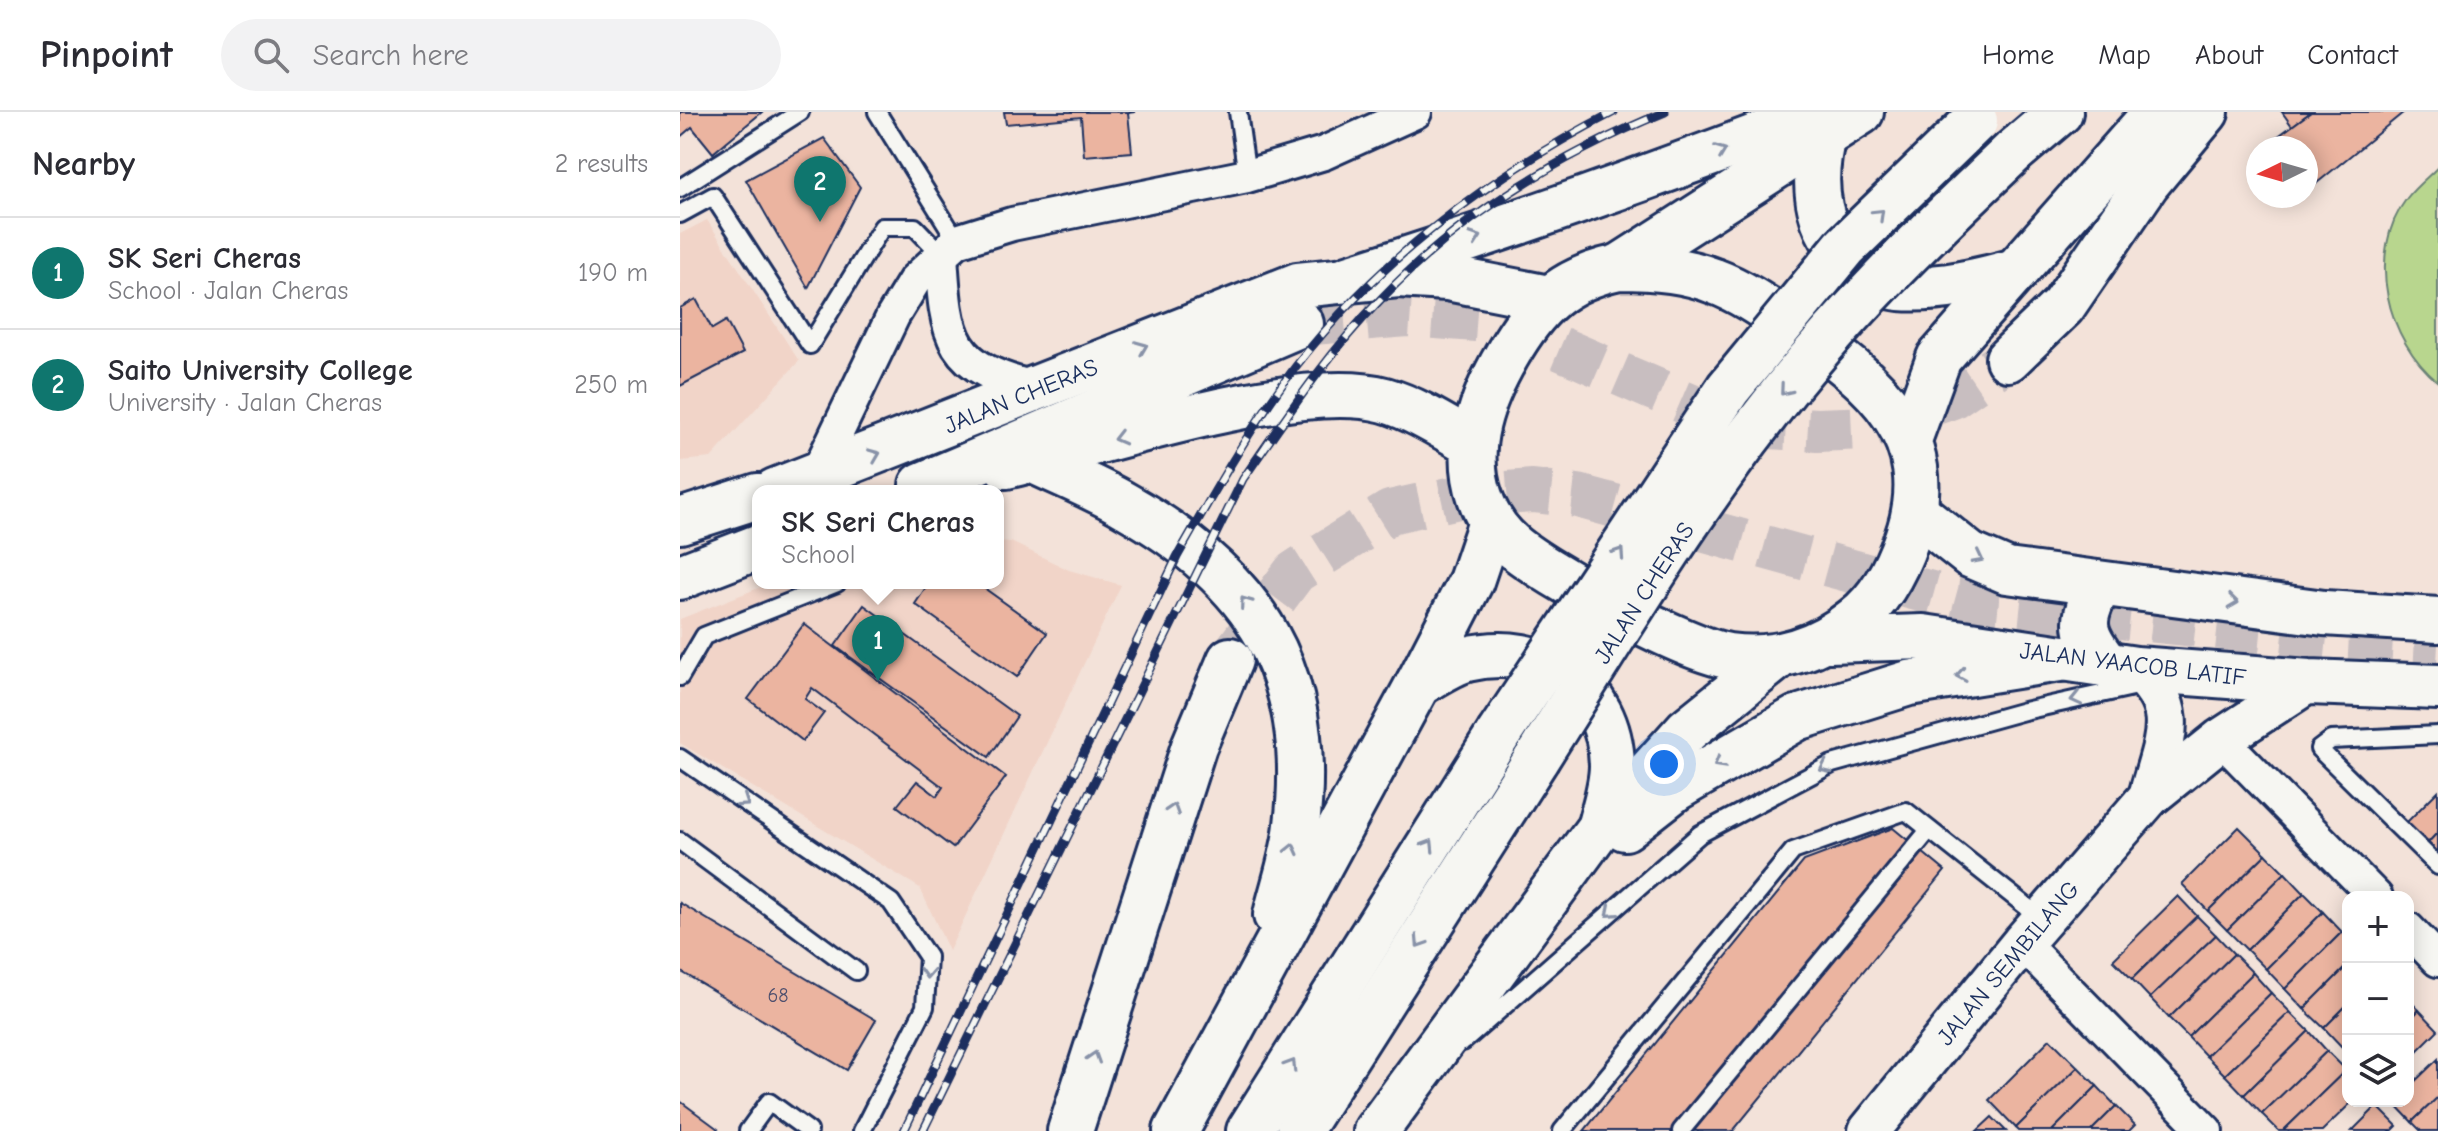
<!DOCTYPE html>
<meta charset="utf-8">
<style>
body{margin:0;font-family:"Comic Neue",sans-serif;background:#f2f2f3;color:#2b2b33}
.controls{position:absolute;right:24px;bottom:24px;display:grid;overflow:hidden;border-radius:16px;box-shadow:0 4px 20px #0003}
.controls button{width:72px;height:72px;display:grid;place-items:center;padding:0;border:0;border-bottom:2px solid #e1e1e2;background:#fff;color:#2b2b33;font:40px sans-serif}
.compass{position:absolute;left:1566px;top:24px;width:72px;height:72px;border-radius:50%;background:#fff;box-shadow:0 4px 20px #0003;rotate:265deg}
.you{position:absolute;left:984px;top:652px;width:28px;height:28px;margin:-20px;border:6px solid #fff;border-radius:50%;background:#1a73e8;box-shadow:0 0 0 12px #1a73e833}
.badge{display:grid;place-items:center;width:52px;height:52px;border-radius:50%;background:#0f766e;color:#fff;font-size:26px;font-weight:700}
.pin{position:absolute;translate:-50% -66px;filter:drop-shadow(0 2px 4px #0008)}
.pin::after{content:'';position:absolute;top:42px;width:28px;height:24px;background:inherit;clip-path:polygon(0 0,100% 0,50% 100%)}
.popup{position:absolute;left:72px;top:373px;width:252px;height:104px;box-sizing:border-box;display:grid;place-content:center;border-radius:16px;background:#fff;filter:drop-shadow(0 2px 6px #0005);font-size:26px;white-space:nowrap;color:#7c7c81}
.popup b{font-size:30px;color:#2b2b33}
.popup::after{content:'';position:absolute;left:50%;top:100%;margin-left:-16px;border:16px solid transparent;border-top-color:#fff}
.list{margin:0;padding:0;list-style:none}
h2{display:flex;justify-content:space-between;align-items:center;height:104px;margin:0;padding:0 32px;font-size:34px}
h2 small{font-size:26px;font-weight:400;color:#7c7c81}
.list li{display:grid;grid-template-columns:52px 1fr auto;gap:24px;align-items:center;box-sizing:border-box;height:112px;padding:0 32px;border-top:2px solid #e1e1e2}
.list b{display:block;font-size:30px;white-space:nowrap}
.list p{margin:0;font-size:26px;white-space:nowrap;color:#7c7c81}
.list em{font-size:26px;font-style:normal;color:#7c7c81}
.icon{flex:none;width:44px;height:44px;fill:none;stroke:currentColor;stroke-width:2;stroke-linecap:round;stroke-linejoin:round}
.map{position:relative;flex:none;width:1758px;height:1019px;overflow:hidden}
header{display:flex;align-items:center;gap:48px;box-sizing:border-box;height:112px;padding:0 40px;background:#fff;border-bottom:2px solid #e1e1e2}
header strong{font-size:38px}
nav{display:flex;gap:44px;margin-inline-start:auto;font-size:28px}
.search{width:560px;height:72px;background:#f2f2f3;display:flex;align-items:center;gap:20px;box-sizing:border-box;padding:0 28px;border-radius:44px;color:#7c7c81;font-size:30px}
main{display:flex}
aside{flex:1;background:#fff}
.map>svg:first-child{display:block}
.built{fill:#f1d4c8}
.green{fill:#b8d68e;stroke:#6a8276;stroke-width:2}
.building{fill:#ebb4a0;stroke:#1b2f5e;stroke-width:2}
.lines{fill:none;stroke-linecap:round;stroke-linejoin:round}
.trunk-tunnel{stroke:#c8bec0;stroke-width:44;stroke-dasharray:44 22;stroke-linecap:butt}
.service-casing{stroke:#1b2f5e;stroke-width:22}
.minor-casing{stroke:#1b2f5e;stroke-width:38}
.tertiary-casing{stroke:#1b2f5e;stroke-width:46}
.secondary-casing{stroke:#1b2f5e;stroke-width:50}
.trunk-casing{stroke:#1b2f5e;stroke-width:50}
.service{stroke:#f6f6f2;stroke-width:16}
.minor{stroke:#f6f6f2;stroke-width:32}
.tertiary{stroke:#f6f6f2;stroke-width:40}
.secondary{stroke:#f6f6f2;stroke-width:44}
.trunk{stroke:#f6f6f2;stroke-width:44}
.rail-casing{stroke:#1b2f5e;stroke-width:9}
.rail{stroke:#f6f6f2;stroke-width:6;stroke-dasharray:18;stroke-linecap:butt}
.trunk-bridge-casing{stroke:#1b2f5e;stroke-width:50;stroke-linecap:butt}
.trunk-bridge{stroke:#f6f6f2;stroke-width:44}
.oneway{stroke:#8892a8}
.labels{text-anchor:middle;dominant-baseline:central;stroke-width:6;stroke-linejoin:round;paint-order:stroke}
.number-label{font-size:20px;fill:#4f506e}
.street-label{font-size:24px;fill:#1b2f5e;stroke:#f6f6f2}
</style>
<header>
<strong>Pinpoint</strong>
<div class="search"><svg class="icon" aria-label="search" viewBox="0 0 24 24"><circle cx="10" cy="10" r="6"/><path d="M15 15l6 6"/></svg>Search here</div>
<nav><a>Home</a><a>Map</a><a>About</a><a>Contact</a></nav>
</header>
<main>
<aside>
<h2>Nearby<small>2 results</small></h2>
<ul class="list">
<li><span class="badge">1</span><div><b>SK Seri Cheras</b><p>School · Jalan Cheras</p></div><em>190 m</em></li>
<li><span class="badge">2</span><div><b>Saito University College</b><p>University · Jalan Cheras</p></div><em>250 m</em></li>
</ul>
</aside>
<div class="map">
<svg width="1758" height="1019" viewBox="0 0 1758 1019">
<rect width="100%" height="100%" fill="#f3e2d9"/>
<filter id="ink" filterUnits="userSpaceOnUse"><feTurbulence type="fractalNoise" baseFrequency=".0125" numOctaves="2"/><feDisplacementMap in="SourceGraphic" scale="16" xChannelSelector="R" yChannelSelector="G"/><feConvolveMatrix kernelMatrix="1 2 1 2 8 2 1 2 1" color-interpolation-filters="sRGB"/></filter>
<g filter="url(#ink)">
<g class="built">
<polygon points="27,108 119,249 31,346 0,349 0,122"/>
<polygon points="318,429 331,430 389,458 441,473 269,839 240,776 0,631 0,507 91,471 318,471"/>
</g>
<path class="green" d="M1758,55V270C1707,229 1685,142 1727,86C1735,75 1748,65 1758,55Z"/>
<g class="building">
<polygon points="0,0 82,0 33,41 12,15 0,25"/>
<polygon points="324,0 455,0 448,1 452,40 404,44 401,5 326,12"/>
<polygon points="1602,0 1631,0 1612,14"/>
<polygon points="1631,0 1724,0 1626,80 1626,36 1585,34"/>
<polygon points="144,26 180,75 128,176 66,68"/>
<polygon points="16,187 32,217 46,209 63,241 0,274 0,196"/>
<polygon points="249,471 297,471 367,521 337,565 235,492"/>
<polygon points="184,493 337,604 309,645 155,534"/>
<polygon points="124,512 326,665 273,736 217,694 237,669 257,684 263,675 132,576 125,587 144,601 123,629 68,587"/>
<polygon points="1758,679 1758,720 1745,734 1724,713"/>
<polygon points="1559,715 1586,742 1528,799 1502,772"/>
<polygon points="1213,716 1265,759 1053,1019 904,1019 1124,749"/>
<polygon points="1758,720 1758,747 1745,734"/>
<polygon points="1586,742 1605,761 1547,818 1528,799"/>
<polygon points="1605,761 1624,781 1567,838 1547,818"/>
<polygon points="1624,781 1643,800 1586,857 1567,838"/>
<polygon points="1498,784 1517,804 1452,867 1433,848"/>
<polygon points="0,791 196,908 167,958 0,859"/>
<polygon points="1643,800 1662,820 1605,877 1586,857"/>
<polygon points="1517,804 1536,823 1470,886 1452,867"/>
<polygon points="1662,820 1668,826 1668,853 1624,897 1605,877"/>
<polygon points="1536,823 1554,842 1489,906 1470,886"/>
<polygon points="1554,842 1573,861 1508,925 1489,906"/>
<polygon points="1668,853 1668,892 1644,916 1624,897"/>
<polygon points="1573,861 1591,881 1526,944 1508,925"/>
<polygon points="1591,881 1610,900 1545,963 1526,944"/>
<polygon points="1728,887 1739,898 1728,910"/>
<polygon points="1668,892 1668,931 1663,936 1644,916"/>
<polygon points="1739,898 1758,918 1728,948 1728,910"/>
<polygon points="1610,900 1629,919 1564,983 1545,963"/>
<polygon points="1629,919 1647,939 1582,1002 1564,983"/>
<polygon points="1370,927 1398,955 1336,1016 1309,988"/>
<polygon points="1647,939 1666,958 1603,1019 1599,1019 1582,1002"/>
<polygon points="1758,947 1758,985 1732,1010 1713,990 1728,989 1728,976"/>
<polygon points="1398,955 1417,974 1372,1019 1339,1019 1336,1016"/>
<polygon points="1666,958 1668,989 1673,989 1642,1019 1603,1019"/>
<polygon points="1417,974 1436,994 1411,1019 1372,1019"/>
<polygon points="1758,985 1758,1019 1741,1019 1732,1010"/>
<polygon points="0,989 38,1017 36,1019 0,1019"/>
<polygon points="1436,994 1455,1013 1449,1019 1411,1019"/>
<polygon points="1697,994 1717,1014 1712,1019 1672,1019"/>
<polygon points="1312,1005 1326,1019 1297,1019"/>
</g>
<g class="lines">
<g class="trunk-tunnel">
<polyline points="621,212 727,203 797,208 872,233 1058,313 1137,318 1188,316 1272,285 1328,247"/>
<polyline points="556,539 615,460 710,400 783,384 853,379 898,384 1277,488 1649,527 1758,533"/>
</g>
<defs>
<g id="service">
<polyline points="197,0 277,129"/>
<polyline points="558,0 567,64"/>
<polyline points="0,76 120,0"/>
<polyline points="0,102 33,84 130,233 202,115 235,115 261,142"/>
<polyline points="0,565 24,524 157,471"/>
<polyline points="1758,623 1651,628 1639,637 1758,754"/>
<polyline points="0,646 211,790 248,845 245,895 182,1019"/>
<polyline points="0,729 176,859"/>
<polyline points="783,930 1020,722 1152,652 1344,599 1462,573"/>
<polyline points="68,1019 89,990 129,1019"/>
<polyline points="882,1019 1113,739 1226,699 1362,807"/>
<polyline points="1001,1019 1249,718"/>
</g>
<g id="minor">
<path d="M261,142C266,228 269,256 359,277"/>
<polyline points="135,366 213,204 235,168 277,129 332,112 567,64 644,41 735,0"/>
<polyline points="1541,627 1696,785"/>
<polyline points="1728,817 1758,848"/>
<polyline points="1342,831 1526,1019"/>
</g>
<g id="tertiary">
<path d="M1456,557C1505,598 1482,632 1469,685"/>
<polyline points="1189,1019 1342,831 1469,685 1541,627 1629,570"/>
</g>
<g id="secondary">
<path d="M939,155C971,155 1004,157 1034,169C1064,180 1091,200 1118,218C1194,268 1262,326 1227,426C1217,455 1200,488 1175,507C1138,537 1098,550 1049,544C1007,539 865,462 832,433C817,420 806,403 800,385C783,335 802,286 827,243C855,194 882,167 939,155Z"/>
<path d="M326,354C418,332 618,264 705,288C736,297 765,316 793,332"/>
<polyline points="95,379 618,173 718,163 767,166 869,186"/>
<polyline points="1236,400 1290,443 1327,459 1644,501 1758,508"/>
<polyline points="0,409 78,384"/>
<polyline points="0,465 78,435"/>
<path d="M1419,473C1400,510 1401,520 1427,553"/>
<polyline points="1149,528 1243,525 1456,557 1629,570 1758,575"/>
</g>
<g id="trunk">
<path d="M1144,20C1130,73 1135,123 1182,158C1192,166 1207,175 1220,176C1260,179 1298,169 1336,159"/>
<polyline points="1333,40 1380,0"/>
<polyline points="939,155 1181,0"/>
<path d="M668,166C828,116 985,60 1141,0"/>
<polyline points="1328,247 1383,194 1467,71 1526,0"/>
<polyline points="1229,328 1259,246 1476,0"/>
<path d="M352,348C383,363 416,376 445,393C576,467 635,560 617,713C614,743 603,774 596,803"/>
<polyline points="242,373 621,212"/>
<path d="M738,572C753,564 771,551 787,547C863,529 930,574 932,653C932,674 925,693 920,713"/>
<polyline points="945,716 995,677 1117,606 1229,571 1386,546"/>
<polyline points="390,1019 514,634 550,548"/>
<polyline points="496,1019 738,572 791,469 811,410"/>
<polyline points="569,1019 818,623"/>
<polyline points="619,1019 857,646"/>
<polyline points="696,1019 919,716 1007,618 1099,544"/>
</g>
</defs>
<use href="#service" class="service-casing"/>
<use href="#minor" class="minor-casing"/>
<use href="#tertiary" class="tertiary-casing"/>
<use href="#secondary" class="secondary-casing"/>
<use href="#trunk" class="trunk-casing"/>
<use href="#service" class="service"/>
<use href="#minor" class="minor"/>
<use href="#tertiary" class="tertiary"/>
<use href="#secondary" class="secondary"/>
<use href="#trunk" class="trunk"/>
<defs>
<g id="rail">
<path d="M224,1019L497,445C530,387 563,328 602,273C686,156 807,65 934,0"/>
<path d="M243,1019L563,367C606,305 648,241 701,187C780,104 880,43 985,0"/>
</g>
</defs>
<use href="#rail" class="rail-casing"/>
<use href="#rail" class="rail"/>
<defs>
<g id="trunk-bridge">
<polyline points="818,623 1048,277 1165,135 1295,9"/>
<path d="M857,646C930,531 1000,413 1083,306C1158,207 1243,125 1333,40"/>
</g>
</defs>
<use href="#trunk-bridge" class="trunk-bridge-casing"/>
<use href="#trunk-bridge" class="trunk-bridge"/>
</g>
<defs><path id="oneway-chevron" d="M-2-3.5L2.5 0L-2 3.5" fill="none" stroke-width="1.6" stroke-linecap="round" stroke-linejoin="round" transform="scale(2)"/></defs>
<g class="oneway">
<use href="#oneway-chevron" transform="translate(1041 39) rotate(-21)"/>
<use href="#oneway-chevron" transform="translate(1199 102) rotate(-44)"/>
<use href="#oneway-chevron" transform="translate(796 126) rotate(-19)"/>
<use href="#oneway-chevron" transform="translate(462 235) rotate(-22)"/>
<use href="#oneway-chevron" transform="translate(1105 278) rotate(130)"/>
<use href="#oneway-chevron" transform="translate(439 326) rotate(166)"/>
<use href="#oneway-chevron" transform="translate(195 343) rotate(-22)"/>
<use href="#oneway-chevron" transform="translate(939 441) rotate(-56)"/>
<use href="#oneway-chevron" transform="translate(1298 446) rotate(27)"/>
<use href="#oneway-chevron" transform="translate(565 490) rotate(-126)"/>
<use href="#oneway-chevron" transform="translate(1553 490) rotate(7)"/>
<use href="#oneway-chevron" transform="translate(1281 563) rotate(171)"/>
<use href="#oneway-chevron" transform="translate(1396 587) rotate(167)"/>
<use href="#oneway-chevron" transform="translate(1039 651) rotate(150)"/>
<use href="#oneway-chevron" transform="translate(1145 656) rotate(155)"/>
<use href="#oneway-chevron" transform="translate(64 690) rotate(34)"/>
<use href="#oneway-chevron" transform="translate(493 697) rotate(-72)"/>
<use href="#oneway-chevron" transform="translate(749 733) rotate(-58)"/>
<use href="#oneway-chevron" transform="translate(612 737) rotate(-77)"/>
<use href="#oneway-chevron" transform="translate(931 800) rotate(139)"/>
<use href="#oneway-chevron" transform="translate(740 830) rotate(123)"/>
<use href="#oneway-chevron" transform="translate(247 861) rotate(93)"/>
<use href="#oneway-chevron" transform="translate(414 945) rotate(-72)"/>
<use href="#oneway-chevron" transform="translate(611 953) rotate(-58)"/>
</g>
</g>
<g class="labels">
<g class="number-label">
<text x="98" y="883">68</text>
</g>
<g class="street-label">
<text transform="translate(341 284) rotate(-22)">JALAN CHERAS</text>
<text transform="translate(964 481) rotate(-57)">JALAN CHERAS</text>
<text transform="translate(1453 552) rotate(7)">JALAN YAACOB LATIF</text>
<text transform="translate(1328 851) rotate(-50)">JALAN SEMBILANG</text>
</g>
</g>
</svg>
<div class="controls">
<button>+</button>
<button>−</button>
<button><svg class="icon" aria-label="layers" viewBox="0 0 24 24"><path d="M12 4l9 5-9 5-9-5zM3 14l9 5 9-5"/></svg></button>
</div>
<svg class="compass" viewBox="-18 -18 36 36"><path d="M0-13l5 13h-10z" fill="#e53935"/><path d="M0 13l5-13h-10z" fill="#7c7c81"/></svg>
<div class="you"></div>
<div class="pin badge" style="left:198px;top:569px">1</div>
<div class="popup"><b>SK Seri Cheras</b>School</div>
<div class="pin badge" style="left:140px;top:110px">2</div>
</div>
</main>
